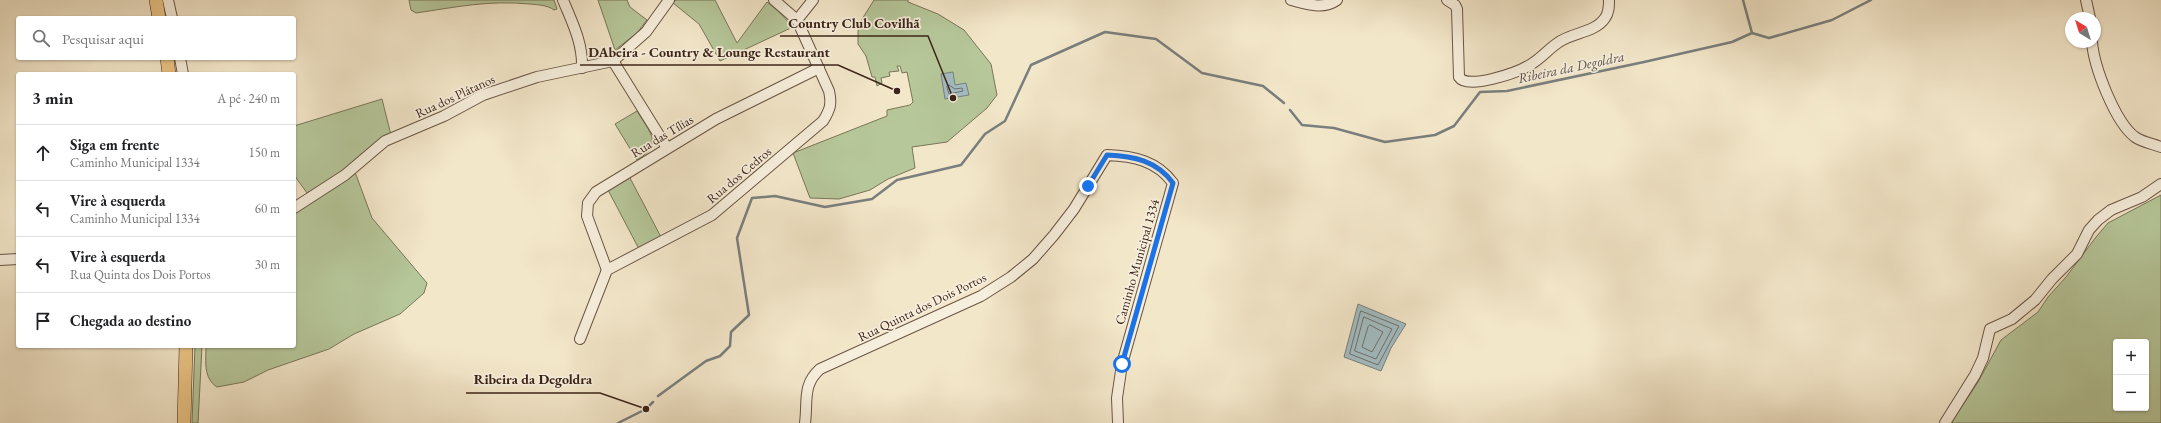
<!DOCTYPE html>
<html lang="pt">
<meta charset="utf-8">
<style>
body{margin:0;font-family:"EB Garamond",serif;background:#f2f2f2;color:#202124}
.controls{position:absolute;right:12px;bottom:12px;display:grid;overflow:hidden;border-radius:4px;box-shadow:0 1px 3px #0004}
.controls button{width:36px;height:36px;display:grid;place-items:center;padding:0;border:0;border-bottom:1px solid #e0e0e0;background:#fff;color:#202124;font:20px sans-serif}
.compass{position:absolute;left:2065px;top:12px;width:36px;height:36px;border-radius:50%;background:#fff;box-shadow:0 1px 3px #0004;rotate:322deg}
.stop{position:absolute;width:12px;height:12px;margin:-9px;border:3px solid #1a73e8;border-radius:50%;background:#fff}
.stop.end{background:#1a73e8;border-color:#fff;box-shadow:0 1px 4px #0008}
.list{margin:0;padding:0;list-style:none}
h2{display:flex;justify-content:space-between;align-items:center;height:52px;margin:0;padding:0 16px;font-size:17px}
h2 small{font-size:13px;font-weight:400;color:#757577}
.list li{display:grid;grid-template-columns:26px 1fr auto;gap:12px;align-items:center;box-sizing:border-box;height:56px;padding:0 16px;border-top:1px solid #e0e0e0}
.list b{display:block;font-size:15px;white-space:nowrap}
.list p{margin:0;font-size:13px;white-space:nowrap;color:#757577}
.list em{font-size:13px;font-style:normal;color:#757577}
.icon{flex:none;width:22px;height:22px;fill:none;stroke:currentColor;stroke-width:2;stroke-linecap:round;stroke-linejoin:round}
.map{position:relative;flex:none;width:2161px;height:423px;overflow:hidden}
.search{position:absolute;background:#fff;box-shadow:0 1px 3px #0004;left:16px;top:16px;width:280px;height:44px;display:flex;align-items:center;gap:10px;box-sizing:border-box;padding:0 14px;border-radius:4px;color:#757577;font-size:15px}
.panel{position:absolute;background:#fff;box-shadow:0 1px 3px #0004;left:16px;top:72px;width:280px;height:276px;border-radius:4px}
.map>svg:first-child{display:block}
.green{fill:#b6c79a;stroke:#797659;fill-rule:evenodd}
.water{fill:#a2bcc2;stroke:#797f7e}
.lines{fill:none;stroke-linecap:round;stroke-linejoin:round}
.shore{stroke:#6f706d;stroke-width:1}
.stream{stroke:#797f7e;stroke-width:2.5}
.minor-casing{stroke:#6a5544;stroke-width:12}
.major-casing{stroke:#3c2418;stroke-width:14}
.minor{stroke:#f7efdd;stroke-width:10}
.major{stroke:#eac485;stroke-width:13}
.route{stroke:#1a73e8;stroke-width:5}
.labels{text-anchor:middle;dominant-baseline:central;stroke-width:3.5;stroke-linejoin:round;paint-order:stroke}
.street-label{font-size:13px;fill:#3c2418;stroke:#f7efdd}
.water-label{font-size:14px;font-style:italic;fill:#5b524b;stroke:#f7efdd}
.leader{fill:none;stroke:#3c2418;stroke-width:1.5}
.callout-dot{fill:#3c2418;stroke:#f7efdd;stroke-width:1.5}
.callout-label{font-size:14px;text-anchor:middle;font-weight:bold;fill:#3c2418;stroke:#f7efdd;stroke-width:3.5;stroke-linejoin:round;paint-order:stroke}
</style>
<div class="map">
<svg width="2161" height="423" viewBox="0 0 2161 423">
<rect width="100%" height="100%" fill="#f3e7ca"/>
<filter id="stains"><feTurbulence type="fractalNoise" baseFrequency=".005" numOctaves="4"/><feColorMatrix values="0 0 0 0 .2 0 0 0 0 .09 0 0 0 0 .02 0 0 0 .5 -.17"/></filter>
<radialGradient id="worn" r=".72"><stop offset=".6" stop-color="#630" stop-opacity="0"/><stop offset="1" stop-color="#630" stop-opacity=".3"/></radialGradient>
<g class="green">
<path d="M409,0H554L557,9L554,10C547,5 539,5 530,4C488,0 457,7 416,13L411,10Z"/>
<polygon points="598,0 627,0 630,7 647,20 637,33 615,50"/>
<polygon points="676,0 715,0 737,43 767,2 778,11 793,27 720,61 699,24 673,3"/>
<polygon points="874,0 908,0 908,2 938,14 964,30 991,64 997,95 987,108 947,142 912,147 915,168 888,179 870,190 839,199 810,198 793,153 887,116 887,110 910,105 913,102 907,72 902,73 900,66 897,66 899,71 889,72 890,76 881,78 882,83 877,86 875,77 872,77 866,56 858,44 858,32 859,24"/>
<polygon points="382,99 391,135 333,179 307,193 294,175 294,126"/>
<path d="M637,111C650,133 664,144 637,160L615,124Z"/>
<path d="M355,172L372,218L427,283L424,293L400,314L354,334L329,349L268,370L244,382L217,387C203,378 206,361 206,346H294V213Z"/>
<polygon points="630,178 661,237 639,249 608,190"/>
<path d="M2161,195V423H1951L1978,382L2001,340L2038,312L2048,297L2066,277L2096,237L2108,223ZM2116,342H2146V408H2116Z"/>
<polygon points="195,346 202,346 198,423 192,423"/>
</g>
<g class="water">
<polygon points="953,72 955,85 966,83 969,95 945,99 941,74"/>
<polygon points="1358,304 1406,324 1391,348 1381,371 1344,357"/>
</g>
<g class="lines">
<g class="shore">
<polygon points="949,85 955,89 962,88 963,91 949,94 947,87"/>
<polygon points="1361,311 1399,326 1378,365 1350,354"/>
<polygon points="1364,317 1392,329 1376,359 1355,351"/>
<polygon points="1370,325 1383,332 1372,352 1362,347 1368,327"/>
</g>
<g class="stream">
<polyline points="1743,0 1752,33"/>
<polyline points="1290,110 1302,125 1334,128 1385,142 1435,135 1454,126 1480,92 1507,91 1644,62 1732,42 1752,33 1769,38 1832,20 1871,0"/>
<polyline points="658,396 706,361 720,356 730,346 731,332 749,315 737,238 752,198 775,196 825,207 872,199 897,180 961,165 985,134 1005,121 1031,65 1105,32 1156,39 1202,73 1263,86 1284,103"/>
<polyline points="618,423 646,409 653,402"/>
</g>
<defs>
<g id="minor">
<polyline points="168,0 172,18"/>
<path d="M563,0C572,22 583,43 582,68"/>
<path d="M1291,0C1307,4 1323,10 1337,0"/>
<path d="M1447,0L1455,5L1457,9L1459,77C1467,90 1516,73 1528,66C1540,60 1548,49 1559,42C1572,33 1596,32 1605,18C1609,13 1609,6 1609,0"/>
<polyline points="2086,0 2090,18"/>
<polyline points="797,20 813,0"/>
<path d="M2092,42C2094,67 2115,122 2135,137C2142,142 2153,144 2161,147"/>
<polyline points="180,58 183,74"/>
<polyline points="613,61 667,148"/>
<polyline points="294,208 345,175 385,141 444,116 483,95 537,77 613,61 646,32 669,0"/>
<polyline points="0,260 18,259"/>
<polyline points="607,270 587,216 588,203 596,192 716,119 819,68"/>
<path d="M580,339L607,270L712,215L823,121C830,110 832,104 829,91L797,20L774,0"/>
<path d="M805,423C808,401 802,385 820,369L981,296L1011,277L1033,259L1054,235L1074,209L1107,155C1134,156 1157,161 1173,183L1122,364L1117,398L1118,423"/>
<polyline points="1945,423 1975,375 1983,358 1990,329 2012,319 2035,300 2052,279 2077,254 2089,230 2098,220 2111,210 2142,197 2161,184"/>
</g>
<g id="major">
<polyline points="156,0 159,18"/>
<polyline points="167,58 169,74"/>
<polyline points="184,423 186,346"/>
</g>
</defs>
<use href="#minor" class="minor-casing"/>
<use href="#major" class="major-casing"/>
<use href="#minor" class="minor"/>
<use href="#major" class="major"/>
</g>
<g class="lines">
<path class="route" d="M1088,186L1107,155C1134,156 1157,161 1173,183L1122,364"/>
</g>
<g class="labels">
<g class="street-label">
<text transform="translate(455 96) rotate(-25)">Rua dos Plátanos</text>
<text transform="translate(662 136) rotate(-31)">Rua das Tílias</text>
<text transform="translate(739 175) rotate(-40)">Rua dos Cedros</text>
<text transform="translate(1137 262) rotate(-74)">Caminho Municipal 1334</text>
<text transform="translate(922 307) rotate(-26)">Rua Quinta dos Dois Portos</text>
</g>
<g class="water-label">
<text transform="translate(1571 67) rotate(-12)">Ribeira da Degoldra</text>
</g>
</g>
<path class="leader" d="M953 98L928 36H780M897 91L838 65H580M646 409L600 393H466"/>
<g class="callout-dot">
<circle cx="953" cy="98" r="4"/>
<circle cx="897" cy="91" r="4"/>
<circle cx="646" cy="409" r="4"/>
</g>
<g class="callout-label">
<text x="854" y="28">Country Club Covilhã</text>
<text x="709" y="57">DAbeira - Country &amp; Lounge Restaurant</text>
<text x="533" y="384">Ribeira da Degoldra</text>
</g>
<rect width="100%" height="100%" filter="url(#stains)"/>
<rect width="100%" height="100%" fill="url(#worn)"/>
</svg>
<div class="controls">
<button>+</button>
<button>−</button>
</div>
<svg class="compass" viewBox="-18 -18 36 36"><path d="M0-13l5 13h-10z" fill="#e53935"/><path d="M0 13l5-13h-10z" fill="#757577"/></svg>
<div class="stop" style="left:1122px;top:364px"></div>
<div class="stop end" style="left:1088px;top:186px"></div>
<div class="search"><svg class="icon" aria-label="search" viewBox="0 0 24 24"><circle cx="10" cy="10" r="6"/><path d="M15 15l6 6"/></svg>Pesquisar aqui</div>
<section class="panel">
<h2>3 min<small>A pé · 240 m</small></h2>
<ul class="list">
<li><svg class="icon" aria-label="ahead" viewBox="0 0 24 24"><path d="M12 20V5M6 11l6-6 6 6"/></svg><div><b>Siga em frente</b><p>Caminho Municipal 1334</p></div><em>150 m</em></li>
<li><svg class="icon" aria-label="left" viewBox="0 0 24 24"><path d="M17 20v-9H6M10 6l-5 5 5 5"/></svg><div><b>Vire à esquerda</b><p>Caminho Municipal 1334</p></div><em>60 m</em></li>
<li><svg class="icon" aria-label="left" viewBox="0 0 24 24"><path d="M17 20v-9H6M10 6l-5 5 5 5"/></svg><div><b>Vire à esquerda</b><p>Rua Quinta dos Dois Portos</p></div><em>30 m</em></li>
<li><svg class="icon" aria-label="arrive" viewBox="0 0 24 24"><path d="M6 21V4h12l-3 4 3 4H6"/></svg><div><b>Chegada ao destino</b></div></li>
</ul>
</section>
</div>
